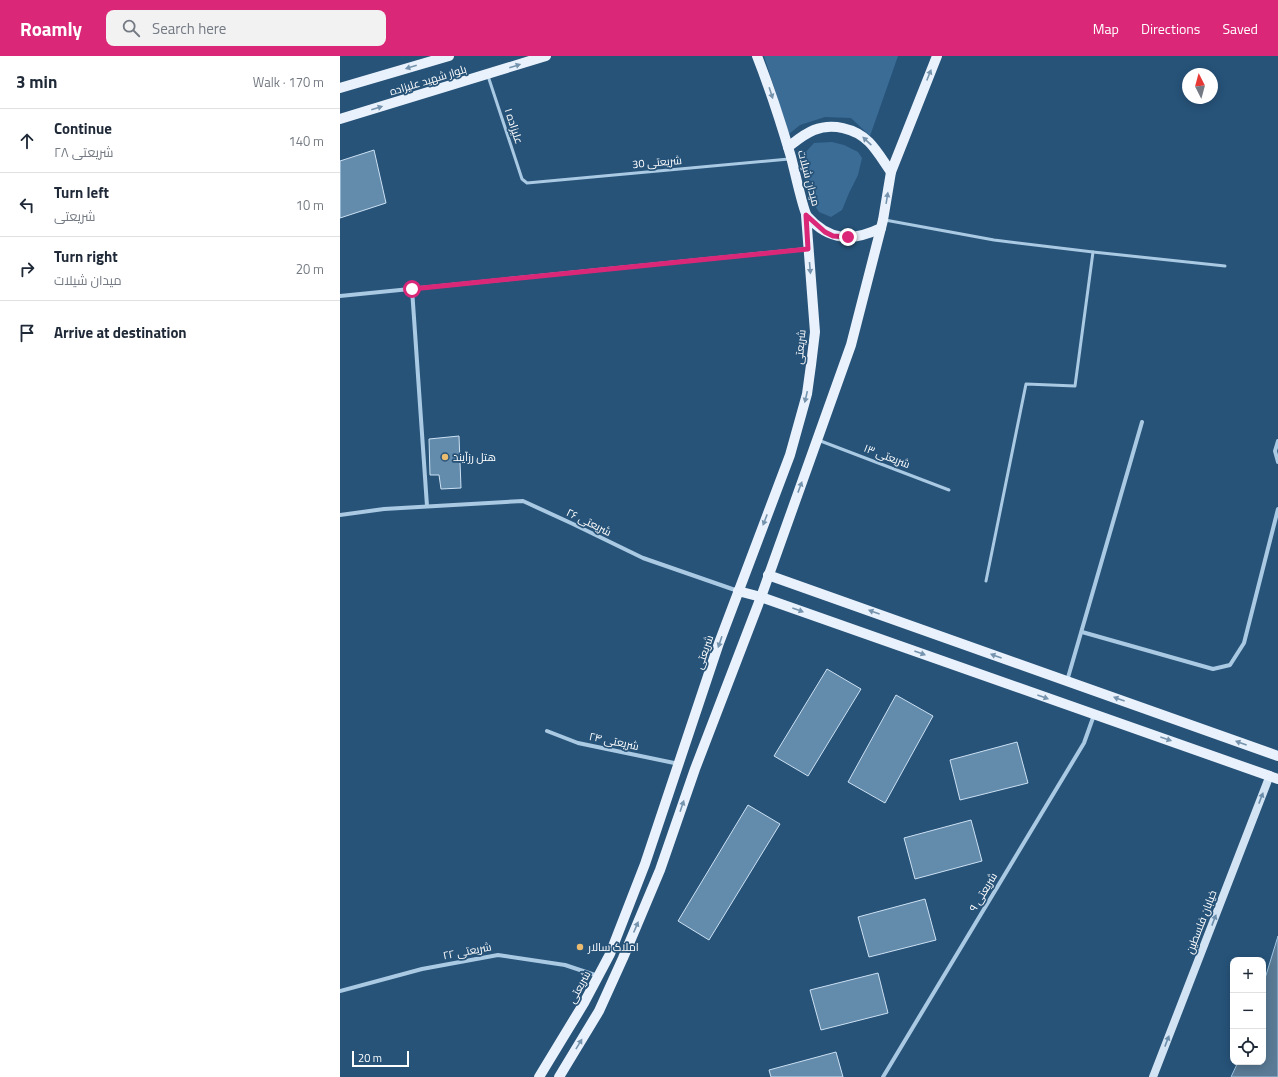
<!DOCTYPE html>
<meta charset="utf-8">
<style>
body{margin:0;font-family:"Titillium Web",Cairo,sans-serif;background:#f2f2f3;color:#1f2937}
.controls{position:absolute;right:12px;bottom:12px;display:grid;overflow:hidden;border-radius:8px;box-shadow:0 2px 10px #0003}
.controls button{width:36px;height:36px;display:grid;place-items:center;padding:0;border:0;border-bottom:1px solid #e0e1e3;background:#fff;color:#1f2937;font:20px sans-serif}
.compass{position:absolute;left:842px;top:12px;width:36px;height:36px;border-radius:50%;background:#fff;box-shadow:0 2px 10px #0003;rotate:354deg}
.scale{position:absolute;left:12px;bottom:10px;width:57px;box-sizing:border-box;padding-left:4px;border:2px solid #fff;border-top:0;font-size:11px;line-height:14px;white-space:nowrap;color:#fff;-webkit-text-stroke:3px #275379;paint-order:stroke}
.stop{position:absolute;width:12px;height:12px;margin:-9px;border:3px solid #db2777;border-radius:50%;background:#fff}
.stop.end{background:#db2777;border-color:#fff;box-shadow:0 1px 4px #0008}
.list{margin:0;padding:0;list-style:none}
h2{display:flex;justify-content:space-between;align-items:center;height:52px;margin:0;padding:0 16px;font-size:17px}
h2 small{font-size:13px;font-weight:400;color:#747a83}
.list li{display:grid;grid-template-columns:26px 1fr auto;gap:12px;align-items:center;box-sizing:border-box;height:64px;padding:0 16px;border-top:1px solid #e0e1e3}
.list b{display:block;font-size:15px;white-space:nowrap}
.list p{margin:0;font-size:13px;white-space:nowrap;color:#747a83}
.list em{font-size:13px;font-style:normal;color:#747a83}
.icon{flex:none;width:22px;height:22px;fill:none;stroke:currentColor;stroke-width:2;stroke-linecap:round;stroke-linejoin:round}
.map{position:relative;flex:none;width:938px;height:1021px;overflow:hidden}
header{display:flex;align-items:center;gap:24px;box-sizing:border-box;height:56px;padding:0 20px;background:#db2777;color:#fff}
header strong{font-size:19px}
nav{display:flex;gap:22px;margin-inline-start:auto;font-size:14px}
.search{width:280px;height:36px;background:#f2f2f3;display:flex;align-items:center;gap:10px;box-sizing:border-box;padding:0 14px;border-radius:8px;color:#747a83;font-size:15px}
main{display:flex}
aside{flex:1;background:#fff}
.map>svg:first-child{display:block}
.green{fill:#3a6c96}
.water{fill:#5a7a95;stroke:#9ec5e3}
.building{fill:#638bac;stroke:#cce1f3}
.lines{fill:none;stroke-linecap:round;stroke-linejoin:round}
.service{stroke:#aac9e3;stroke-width:3}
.minor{stroke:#aac9e3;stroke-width:4}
.secondary{stroke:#d2e4f3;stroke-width:8}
.primary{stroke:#e9f2fc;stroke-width:10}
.oneway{fill:#7593ad}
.oneway2{fill:#6b8daa}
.route{stroke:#db2777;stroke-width:5}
.poi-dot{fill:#ebbb6f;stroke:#275379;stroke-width:1.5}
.labels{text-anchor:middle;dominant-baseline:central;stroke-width:3.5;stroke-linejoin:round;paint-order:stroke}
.street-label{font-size:11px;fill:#fff;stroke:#275379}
.poi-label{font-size:11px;fill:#fff;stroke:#275379;text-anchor:start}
</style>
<header>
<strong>Roamly</strong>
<div class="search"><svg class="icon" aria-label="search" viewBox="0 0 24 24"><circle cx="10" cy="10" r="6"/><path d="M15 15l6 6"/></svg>Search here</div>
<nav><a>Map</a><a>Directions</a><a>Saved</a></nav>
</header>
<main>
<aside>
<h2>3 min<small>Walk · 170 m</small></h2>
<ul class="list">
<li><svg class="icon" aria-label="ahead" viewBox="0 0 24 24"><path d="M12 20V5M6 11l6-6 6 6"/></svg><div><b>Continue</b><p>شریعتی ۲۸</p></div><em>140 m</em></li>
<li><svg class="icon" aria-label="left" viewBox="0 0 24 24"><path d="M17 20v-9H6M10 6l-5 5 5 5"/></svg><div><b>Turn left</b><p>شریعتی</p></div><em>10 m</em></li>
<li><svg class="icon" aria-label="right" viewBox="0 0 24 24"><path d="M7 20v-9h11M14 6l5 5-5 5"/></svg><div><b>Turn right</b><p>میدان شیلات</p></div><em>20 m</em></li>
<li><svg class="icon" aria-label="arrive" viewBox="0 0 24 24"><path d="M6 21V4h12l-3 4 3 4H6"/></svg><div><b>Arrive at destination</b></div></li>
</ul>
</aside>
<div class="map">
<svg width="938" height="1021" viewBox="0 0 938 1021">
<rect width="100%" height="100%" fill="#275379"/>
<g class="green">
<polygon points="424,0 558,0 530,80 511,62 485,61 460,69 449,78"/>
<polygon points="492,86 504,89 518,96 522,102 518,119 509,137 502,154 491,161 479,156 470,142 463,111 464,98 474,87"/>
</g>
<polygon class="water" points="938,880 938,1021 891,1021 898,1006 923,1006 923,929"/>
<g class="building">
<polygon points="34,94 46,147 0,162 0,105"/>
<polygon points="119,380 121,432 101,433 99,419 90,419 89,383"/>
<polygon points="487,613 521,633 468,720 434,700"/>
<polygon points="556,639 593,660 545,747 508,726"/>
<polygon points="677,686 688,727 620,744 610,704"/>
<polygon points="408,749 440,768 369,884 338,865"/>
<polygon points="631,764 642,805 575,823 564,782"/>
<polygon points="585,843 596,884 529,901 518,861"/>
<polygon points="538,917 548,957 481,974 470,934"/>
<polygon points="496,996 503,1021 431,1021 429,1014"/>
</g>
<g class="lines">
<g class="service">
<polyline points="148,20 182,123 187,127 449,103"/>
<polyline points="545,164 654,184 753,196 885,210"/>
<polyline points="478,384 609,434"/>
<polyline points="646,525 686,328 735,330 753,196"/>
</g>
<g class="minor">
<polyline points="72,233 87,450"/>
<polyline points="0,240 467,193"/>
<polyline points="938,385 935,395 938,406"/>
<polyline points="0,459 44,453 183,445 233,468 303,502 398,535"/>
<polyline points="742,576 873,613 890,609 904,587 938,453"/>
<polyline points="727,625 802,366"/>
<polyline points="207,675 238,687 339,708"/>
<polyline points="0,935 82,913 158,899 225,909 258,920"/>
<polyline points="543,1021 744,687 754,659"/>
</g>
<polyline class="secondary" points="813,1021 930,719"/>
<g class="primary">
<path d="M417,0C430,33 441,67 451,101C454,112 463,154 467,160C489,185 512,186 541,172L543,164L551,116L597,0"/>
<polyline points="0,32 109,0"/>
<polyline points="0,63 206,0"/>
<path d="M448,91C456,85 464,78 474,74C492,67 515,72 529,86C537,94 544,106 551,116"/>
<polyline points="428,519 938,700"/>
<polyline points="398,535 421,541 938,723"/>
<polyline points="199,1021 244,947 270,898 305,808 379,587 450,399 467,338 471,309 475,276 466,159"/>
<polyline points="219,1021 259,955 283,902 320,814 355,713 421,541 511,289 541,172"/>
</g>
</g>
<defs><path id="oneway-solid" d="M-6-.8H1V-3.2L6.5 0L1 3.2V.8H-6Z"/></defs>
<g class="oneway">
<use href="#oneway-solid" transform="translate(175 10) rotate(-18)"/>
<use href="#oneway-solid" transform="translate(71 11) rotate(163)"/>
<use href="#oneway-solid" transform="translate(589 19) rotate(-68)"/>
<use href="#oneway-solid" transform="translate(431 37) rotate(72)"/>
<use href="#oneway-solid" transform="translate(37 52) rotate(-17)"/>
<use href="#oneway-solid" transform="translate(527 85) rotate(-137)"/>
<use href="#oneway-solid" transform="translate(547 142) rotate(-81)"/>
<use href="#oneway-solid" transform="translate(470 212) rotate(85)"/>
<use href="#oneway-solid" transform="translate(466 341) rotate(103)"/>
<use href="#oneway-solid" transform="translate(460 431) rotate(-70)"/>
<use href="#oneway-solid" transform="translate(425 464) rotate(111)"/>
<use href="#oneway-solid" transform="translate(458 554) rotate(20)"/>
<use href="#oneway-solid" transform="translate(534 556) rotate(-160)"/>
<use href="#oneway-solid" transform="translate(380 586) rotate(109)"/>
<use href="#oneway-solid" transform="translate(580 597) rotate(20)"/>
<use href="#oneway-solid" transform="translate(656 600) rotate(-160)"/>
<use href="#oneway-solid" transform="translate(703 641) rotate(20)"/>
<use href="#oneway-solid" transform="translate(779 643) rotate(-160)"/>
<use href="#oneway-solid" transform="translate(826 683) rotate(19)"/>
<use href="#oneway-solid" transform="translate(901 687) rotate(-160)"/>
<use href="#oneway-solid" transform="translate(342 750) rotate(-71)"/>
<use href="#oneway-solid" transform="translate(296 871) rotate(-67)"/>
<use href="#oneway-solid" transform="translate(239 988) rotate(-59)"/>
</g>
<g class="oneway2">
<use href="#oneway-solid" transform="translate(921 742) rotate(-69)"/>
<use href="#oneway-solid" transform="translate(874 864) rotate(-69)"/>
<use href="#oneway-solid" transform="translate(827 985) rotate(-69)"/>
</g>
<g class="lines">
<polyline class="route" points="72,233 468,193 466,159 485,176 493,180 508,181"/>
</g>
<g class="poi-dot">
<circle cx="105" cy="401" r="4"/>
<circle cx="240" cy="891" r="4"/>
</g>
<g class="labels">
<g class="street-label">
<text transform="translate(88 24) rotate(-17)">بلوار شهید علیزاده</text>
<text transform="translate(174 70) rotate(72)">علیزاده ۱</text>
<text transform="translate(317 106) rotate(-5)">شریعتی 30</text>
<text transform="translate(469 122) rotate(75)">میدان شیلات</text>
<text transform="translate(460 291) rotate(-85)">شریعتی</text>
<text transform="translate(547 400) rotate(21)">شریعتی ۱۳</text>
<text transform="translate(249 466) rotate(26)">شریعتی ۲۶</text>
<text transform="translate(364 596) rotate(-71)">شریعتی</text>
<text transform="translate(274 685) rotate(12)">شریعتی ۲۴</text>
<text transform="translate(643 836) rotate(-59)">شریعتی ۹</text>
<text transform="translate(861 866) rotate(-69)">خیابان فلسطین</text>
<text transform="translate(127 895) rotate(-11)">شریعتی ۲۲</text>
<text transform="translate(239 931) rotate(-62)">شریعتی</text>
</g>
<g class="poi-label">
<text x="113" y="401">هتل رزآیند</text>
<text x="248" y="891">املاک سالار</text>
</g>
</g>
</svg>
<div class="controls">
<button>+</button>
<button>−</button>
<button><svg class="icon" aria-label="locate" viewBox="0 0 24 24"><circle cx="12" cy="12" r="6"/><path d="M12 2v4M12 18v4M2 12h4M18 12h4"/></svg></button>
</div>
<svg class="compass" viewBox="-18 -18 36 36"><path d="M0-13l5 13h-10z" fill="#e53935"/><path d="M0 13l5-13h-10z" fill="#747a83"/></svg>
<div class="scale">20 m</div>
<div class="stop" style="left:72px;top:233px"></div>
<div class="stop end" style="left:508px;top:181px"></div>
</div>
</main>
